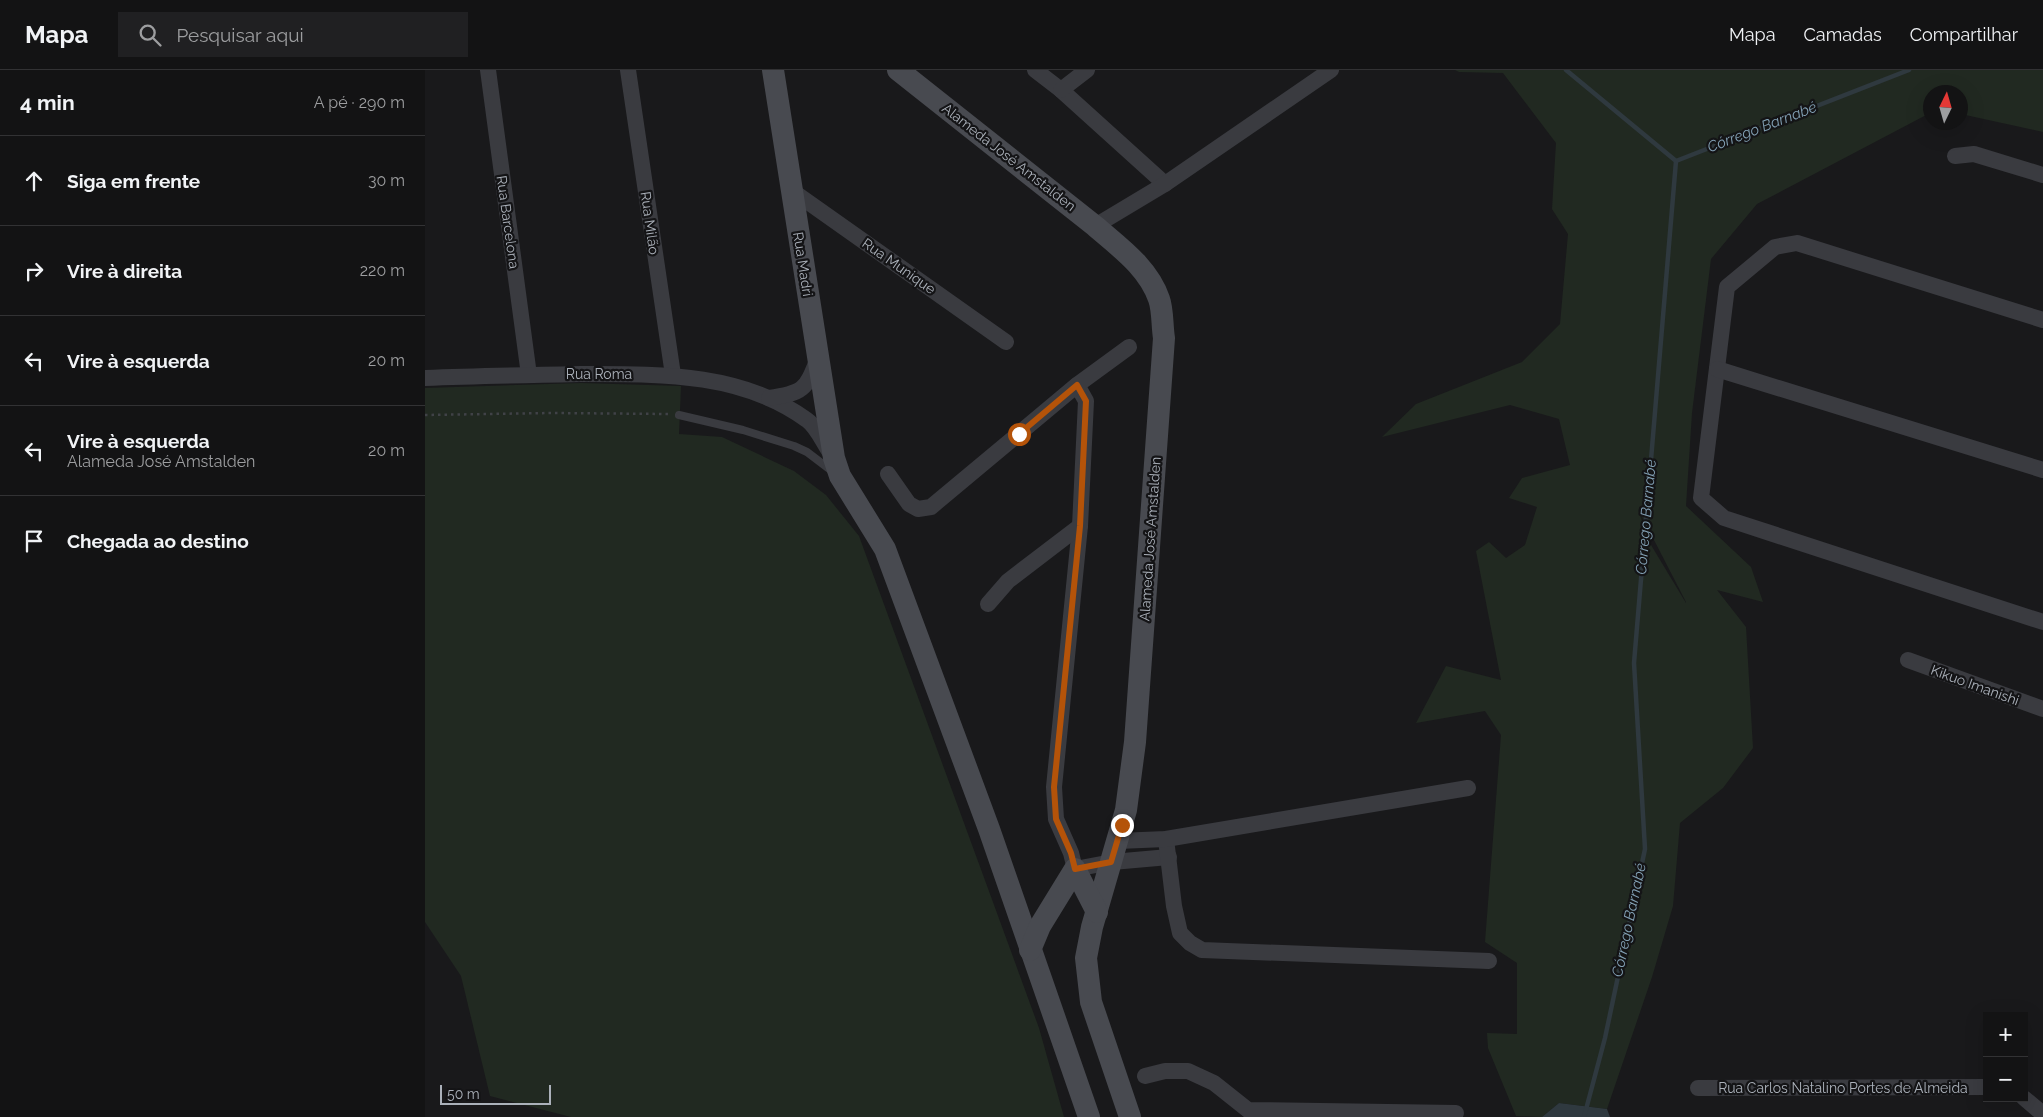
<!DOCTYPE html>
<html lang="pt">
<meta charset="utf-8">
<style>
body{margin:0;font-family:Raleway,sans-serif;background:#202022;color:#f1f3f6}
.controls{position:absolute;right:15px;bottom:15px;display:grid;overflow:hidden;border-radius:0px;box-shadow:0 5px 20px #0002}
.controls button{width:45px;height:45px;display:grid;place-items:center;padding:0;border:0;border-bottom:1px solid #323234;background:#131314;color:#f1f3f6;font:25px sans-serif}
.compass{position:absolute;left:1498px;top:15px;width:45px;height:45px;border-radius:50%;background:#131314;box-shadow:0 5px 20px #0002;rotate:5deg}
.scale{position:absolute;left:15px;bottom:12px;width:111px;box-sizing:border-box;padding-left:5px;border:2px solid #abb1ba;border-top:0;font-size:14px;line-height:18px;white-space:nowrap;color:#abb1ba;-webkit-text-stroke:4px #141416;paint-order:stroke}
.stop{position:absolute;width:15px;height:15px;margin:-11px;border:4px solid #b45309;border-radius:50%;background:#fff}
.stop.end{background:#b45309;border-color:#fff;box-shadow:0 1px 5px #0008}
.list{margin:0;padding:0;list-style:none}
h2{display:flex;justify-content:space-between;align-items:center;height:65px;margin:0;padding:0 20px;font-size:21px}
h2 small{font-size:16px;font-weight:400;color:#9d9ea0}
.list li{display:grid;grid-template-columns:32px 1fr auto;gap:15px;align-items:center;box-sizing:border-box;height:90px;padding:0 20px;border-top:1px solid #323234}
.list b{display:block;font-size:19px;white-space:nowrap}
.list p{margin:0;font-size:16px;white-space:nowrap;color:#9d9ea0}
.list em{font-size:16px;font-style:normal;color:#9d9ea0}
.icon{flex:none;width:28px;height:28px;fill:none;stroke:currentColor;stroke-width:2;stroke-linecap:round;stroke-linejoin:round}
.map{position:relative;flex:none;width:1618px;height:1047px;overflow:hidden}
header{display:flex;align-items:center;gap:30px;box-sizing:border-box;height:70px;padding:0 25px;background:#131314;border-bottom:1px solid #323234}
header strong{font-size:24px}
nav{display:flex;gap:28px;margin-inline-start:auto;font-size:18px}
.search{width:350px;height:45px;background:#202022;display:flex;align-items:center;gap:12px;box-sizing:border-box;padding:0 18px;border-radius:0px;color:#9d9ea0;font-size:19px}
main{display:flex}
aside{flex:1;background:#131314}
.map>svg:first-child{display:block}
.green{fill:#212921;fill-rule:evenodd}
.water{fill:#2f393f}
.lines{fill:none;stroke-linecap:round;stroke-linejoin:round}
.stream{stroke:#2f393f;stroke-width:4.5}
.path{stroke:#404247;stroke-width:2.5;stroke-dasharray:2.5 4;stroke-linecap:butt}
.lane{stroke:#3a3b40;stroke-width:8}
.street{stroke:#3a3b40;stroke-width:16}
.secondary{stroke:#484a50;stroke-width:22}
.route{stroke:#b45309;stroke-width:6}
.labels{text-anchor:middle;dominant-baseline:central;stroke-width:4.5;stroke-linejoin:round;paint-order:stroke}
.street-label{font-size:14px;fill:#abb1ba;stroke:#141416}
.water-label{font-size:15px;font-style:italic;fill:#83a1b5;stroke:#141416}
</style>
<header>
<strong>Mapa</strong>
<div class="search"><svg class="icon" aria-label="search" viewBox="0 0 24 24"><circle cx="10" cy="10" r="6"/><path d="M15 15l6 6"/></svg>Pesquisar aqui</div>
<nav><a>Mapa</a><a>Camadas</a><a>Compartilhar</a></nav>
</header>
<main>
<aside>
<h2>4 min<small>A pé · 290 m</small></h2>
<ul class="list">
<li><svg class="icon" aria-label="ahead" viewBox="0 0 24 24"><path d="M12 20V5M6 11l6-6 6 6"/></svg><div><b>Siga em frente</b></div><em>30 m</em></li>
<li><svg class="icon" aria-label="right" viewBox="0 0 24 24"><path d="M7 20v-9h11M14 6l5 5-5 5"/></svg><div><b>Vire à direita</b></div><em>220 m</em></li>
<li><svg class="icon" aria-label="left" viewBox="0 0 24 24"><path d="M17 20v-9H6M10 6l-5 5 5 5"/></svg><div><b>Vire à esquerda</b></div><em>20 m</em></li>
<li><svg class="icon" aria-label="left" viewBox="0 0 24 24"><path d="M17 20v-9H6M10 6l-5 5 5 5"/></svg><div><b>Vire à esquerda</b><p>Alameda José Amstalden</p></div><em>20 m</em></li>
<li><svg class="icon" aria-label="arrive" viewBox="0 0 24 24"><path d="M6 21V4h12l-3 4 3 4H6"/></svg><div><b>Chegada ao destino</b></div></li>
</ul>
</aside>
<div class="map">
<svg width="1618" height="1047" viewBox="0 0 1618 1047">
<rect width="100%" height="100%" fill="#19191b"/>
<g class="green">
<path d="M1030,0H1618V62L1536,44V22H1506L1505,43L1332,134L1286,189L1267,343L1261,436L1326,497L1338,532L1292,520L1321,557L1328,678L1298,718L1255,753L1248,836L1227,907L1182,1039L1134,1033L1117,1047L1091,1046L1063,978L1062,963L1092,964V893L1060,872L1076,665L1060,641L991,653L1021,596L1076,610L1051,481L1064,472L1081,488L1100,475L1112,437L1084,428L1097,408L1145,395L1134,349L1085,335L957,367L991,334L1097,292L1135,254L1143,164L1127,139L1131,73L1078,3L1034,2ZM1213,439L1261,532V533L1223,470Z"/>
<polygon points="156,313 256,316 254,364 297,367 369,401 401,425 434,466 614,958 639,1047 146,1047 65,1026 36,906 0,852 0,318"/>
</g>
<polygon class="water" points="1134,1033 1182,1039 1185,1047 1117,1047"/>
<g class="lines">
<g class="stream">
<polyline points="1141,0 1251,91"/>
<polyline points="1159,1047 1180,968 1220,779 1209,593 1251,91 1484,0"/>
</g>
<polyline class="path" points="0,345 125,343 243,344"/>
<polyline class="lane" points="254,345 318,360 369,376 382,382 407,401"/>
<g class="street">
<polyline points="63,0 104,305"/>
<polyline points="203,0 248,305"/>
<polyline points="610,0 636,20 740,114"/>
<polyline points="636,20 662,0"/>
<polyline points="1530,86 1549,84 1618,105"/>
<polyline points="366,120 581,272"/>
<polyline points="670,156 740,114 906,0"/>
<polyline points="1618,250 1372,173 1350,177 1302,217 1276,428 1299,448 1618,552"/>
<polyline points="1292,299 1618,400"/>
<path d="M0,308C52,306 104,305 156,304C233,304 317,302 382,350C392,357 399,374 406,384"/>
<polyline points="652,315 661,331 655,456 629,717 631,749 646,783 650,799 687,792 744,787"/>
<path d="M344,328C378,323 381,320 393,288"/>
<polyline points="463,404 484,434 493,439 506,437 652,315 704,277"/>
<polyline points="563,534 583,511 655,456"/>
<polyline points="1483,590 1618,639"/>
<polyline points="741,769 749,836 755,863 765,873 777,880 1064,891"/>
<polyline points="693,771 741,769 1043,718"/>
<polyline points="720,1006 740,1001 763,1001 789,1013 823,1040 1031,1043"/>
<polyline points="1273,1018 1562,1017"/>
<polyline points="1599,1028 1618,1044"/>
</g>
<g class="secondary">
<polyline points="348,0 409,388 415,406 460,479 564,759 664,1047"/>
<path d="M473,0L670,156C694,177 723,197 734,229C738,240 737,256 739,268L710,672L701,740L667,857L661,888L666,932L705,1047"/>
<polyline points="605,880 615,856 650,799 672,842"/>
</g>
</g>
<g class="lines">
<polyline class="route" points="594,364 652,315 661,331 655,456 629,717 631,749 646,783 650,799 686,792 697,755"/>
</g>
<g class="labels">
<g class="street-label">
<text transform="translate(584 87) rotate(38)">Alameda José Amstalden</text>
<text transform="translate(83 152) rotate(82)">Rua Barcelona</text>
<text transform="translate(225 153) rotate(82)">Rua Milão</text>
<text transform="translate(378 194) rotate(81)">Rua Madri</text>
<text transform="translate(474 196) rotate(35)">Rua Munique</text>
<text x="174" y="304">Rua Roma</text>
<text transform="translate(725 469) rotate(-86)">Alameda José Amstalden</text>
<text transform="translate(1550 615) rotate(20)">Kikuo Imanishi</text>
<text x="1418" y="1018">Rua Carlos Natalino Portes de Almeida</text>
</g>
<g class="water-label">
<text transform="translate(1337 57) rotate(-21)">Córrego Barnabé</text>
<text transform="translate(1221 447) rotate(-85)">Córrego Barnabé</text>
<text transform="translate(1204 850) rotate(-78)">Córrego Barnabé</text>
</g>
</g>
</svg>
<div class="controls">
<button>+</button>
<button>−</button>
</div>
<svg class="compass" viewBox="-18 -18 36 36"><path d="M0-13l5 13h-10z" fill="#e53935"/><path d="M0 13l5-13h-10z" fill="#9d9ea0"/></svg>
<div class="scale">50 m</div>
<div class="stop" style="left:594px;top:364px"></div>
<div class="stop end" style="left:697px;top:755px"></div>
</div>
</main>
